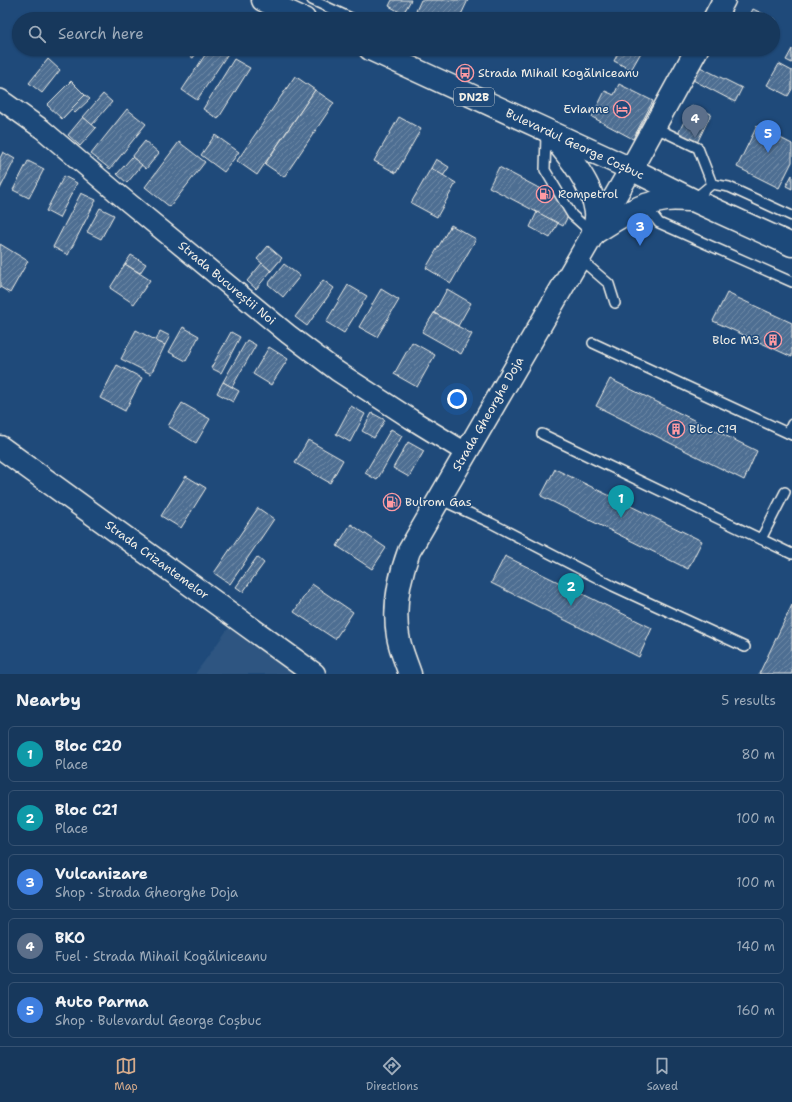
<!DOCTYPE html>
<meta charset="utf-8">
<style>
body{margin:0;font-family:"Shantell Sans",sans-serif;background:#203f62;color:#f1f3f6}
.you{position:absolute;left:457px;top:399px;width:14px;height:14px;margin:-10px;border:3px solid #fff;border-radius:50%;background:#1a73e8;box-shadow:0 0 0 6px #1a73e833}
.badge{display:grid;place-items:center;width:26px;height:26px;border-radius:50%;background:#d6ab8b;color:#fff;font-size:13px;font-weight:700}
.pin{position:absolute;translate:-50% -33px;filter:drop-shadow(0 1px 2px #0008)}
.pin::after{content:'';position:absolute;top:21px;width:14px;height:12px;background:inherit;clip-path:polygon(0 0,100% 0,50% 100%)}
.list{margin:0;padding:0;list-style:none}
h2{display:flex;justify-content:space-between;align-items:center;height:52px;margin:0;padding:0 16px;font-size:17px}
h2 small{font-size:13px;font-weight:400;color:#9eacbb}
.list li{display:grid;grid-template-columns:26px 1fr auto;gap:12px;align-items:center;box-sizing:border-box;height:56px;margin:0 8px 8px;padding:0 8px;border:1px solid #365272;border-radius:6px}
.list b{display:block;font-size:15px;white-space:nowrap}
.list p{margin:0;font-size:13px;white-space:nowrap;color:#9eacbb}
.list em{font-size:13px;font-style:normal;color:#9eacbb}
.icon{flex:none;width:22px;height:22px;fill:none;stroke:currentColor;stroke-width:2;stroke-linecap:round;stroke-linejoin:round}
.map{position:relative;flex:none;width:792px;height:674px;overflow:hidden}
.search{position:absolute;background:#17385c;box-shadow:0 1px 3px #0004;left:12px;right:12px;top:12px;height:44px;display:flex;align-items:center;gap:10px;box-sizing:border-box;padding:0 14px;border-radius:22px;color:#9eacbb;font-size:15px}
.sheet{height:372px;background:#17385c}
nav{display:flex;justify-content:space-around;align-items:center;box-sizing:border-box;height:56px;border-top:1px solid #365272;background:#17385c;font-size:11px;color:#9eacbb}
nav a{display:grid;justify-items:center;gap:2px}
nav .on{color:#d6ab8b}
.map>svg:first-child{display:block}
.built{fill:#2d5581}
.building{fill:url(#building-hatch);stroke:#f4f1e8}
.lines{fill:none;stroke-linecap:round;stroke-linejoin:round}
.lane-casing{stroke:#f4f1e8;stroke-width:12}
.street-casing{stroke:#f4f1e8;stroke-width:22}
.secondary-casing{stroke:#f4f1e8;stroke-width:25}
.primary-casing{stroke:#f4f1e8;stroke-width:25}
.lane{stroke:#1f4a7a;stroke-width:9}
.street{stroke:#1f4a7a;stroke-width:19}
.secondary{stroke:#1f4a7a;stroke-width:22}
.primary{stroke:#1f4a7a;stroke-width:22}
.labels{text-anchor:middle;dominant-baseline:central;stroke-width:3;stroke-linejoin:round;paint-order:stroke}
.shield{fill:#1f4a7a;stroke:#b4bfc7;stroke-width:1}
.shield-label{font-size:11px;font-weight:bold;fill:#f4f1e8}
.poi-label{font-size:12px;fill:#f4f1e8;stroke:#1f4a7a;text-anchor:start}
.street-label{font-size:12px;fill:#f4f1e8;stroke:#1f4a7a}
</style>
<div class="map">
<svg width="792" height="674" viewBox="0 0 792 674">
<defs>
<pattern id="building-hatch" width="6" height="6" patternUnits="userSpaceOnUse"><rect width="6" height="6" fill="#4d6e92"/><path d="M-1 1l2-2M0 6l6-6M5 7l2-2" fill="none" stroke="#708aa6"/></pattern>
</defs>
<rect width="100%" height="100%" fill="#1f4a7a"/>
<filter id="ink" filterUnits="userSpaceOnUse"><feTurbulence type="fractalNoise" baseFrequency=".025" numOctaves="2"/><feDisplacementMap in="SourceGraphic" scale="8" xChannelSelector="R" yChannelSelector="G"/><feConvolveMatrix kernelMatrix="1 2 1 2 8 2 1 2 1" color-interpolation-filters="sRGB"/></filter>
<g filter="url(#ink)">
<polygon class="built" points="230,626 294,674 195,674"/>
<g class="building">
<polygon points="392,0 411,0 403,14 389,6"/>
<polygon points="421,0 468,0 459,19 433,19 416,11"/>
<polygon points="753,9 776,20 773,26 773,19 748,19"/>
<polygon points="182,49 199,49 193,58 181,50"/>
<polygon points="209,49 231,49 197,100 182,90"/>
<polygon points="620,49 643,49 631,70 614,61"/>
<polygon points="792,49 792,63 786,60"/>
<polygon points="48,59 60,70 42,93 29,83"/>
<polygon points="234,59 250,68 218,119 203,109"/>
<polygon points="779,64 792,71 792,89 788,96 767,85"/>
<polygon points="700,67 742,88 735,102 693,80"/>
<polygon points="295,76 315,90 257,175 237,161"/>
<polygon points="71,81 85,95 62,119 47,105"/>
<polygon points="619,84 653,101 633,139 592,117 605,91 614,95"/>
<polygon points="315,90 334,103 284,177 265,164"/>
<polygon points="103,94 112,102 92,125 83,117"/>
<polygon points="85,95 90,99 75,113 71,109"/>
<polygon points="692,105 711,114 697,143 678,134"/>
<polygon points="127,109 146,124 110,169 91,154"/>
<polygon points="83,117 96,128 80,146 68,135"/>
<polygon points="399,117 421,129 396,173 374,161"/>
<polygon points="757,126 792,144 792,162 779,188 737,167"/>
<polygon points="215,135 239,152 224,172 201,155"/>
<polygon points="145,141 159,153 146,169 132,157"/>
<polygon points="179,142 205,162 170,207 145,187"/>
<polygon points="3,152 15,159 0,189 0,158"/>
<polygon points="132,157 142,165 127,183 117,174"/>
<polygon points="436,159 449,167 443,176 431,168"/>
<polygon points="28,161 44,169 29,198 13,190"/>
<polygon points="499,167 573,206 563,226 489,187"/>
<polygon points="431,168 456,183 437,217 411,203"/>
<polygon points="792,175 792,189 786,186"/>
<polygon points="64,176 77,183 59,218 46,211"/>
<polygon points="81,193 96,200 68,255 53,247"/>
<polygon points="100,208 114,215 101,239 87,232"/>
<polygon points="537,212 558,223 550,238 530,227"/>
<polygon points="451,225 476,239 451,283 426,268"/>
<polygon points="0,244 28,261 10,293 0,287"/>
<polygon points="268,246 282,258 271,271 257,259"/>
<polygon points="131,255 146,264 140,273 125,264"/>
<polygon points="262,263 271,271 256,289 247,281"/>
<polygon points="125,264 150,280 134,304 110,288"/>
<polygon points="284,264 300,276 283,297 268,284"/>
<polygon points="323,280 334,288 307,326 295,317"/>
<polygon points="348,285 367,296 344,333 326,322"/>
<polygon points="381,289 399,300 377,337 359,327"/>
<polygon points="447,289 471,303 458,326 434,313"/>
<polygon points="727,293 792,323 792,357 713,321"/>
<polygon points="434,313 472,334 461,354 422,332"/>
<polygon points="183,327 199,336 186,361 169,352"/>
<polygon points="136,330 165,345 151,374 121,359"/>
<polygon points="160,331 170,336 165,345 156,341"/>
<polygon points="231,332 240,337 221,373 211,368"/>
<polygon points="247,340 256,345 232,387 223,382"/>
<polygon points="412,342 435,355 417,387 394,374"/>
<polygon points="269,347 288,359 271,385 253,374"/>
<polygon points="117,365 142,378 125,411 100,398"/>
<polygon points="610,379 757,451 744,480 596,406"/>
<polygon points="223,382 239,391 233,402 217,393"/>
<polygon points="182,403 210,419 196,443 168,426"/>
<polygon points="351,406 365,414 350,442 336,434"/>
<polygon points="372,413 385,420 374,438 362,431"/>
<polygon points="391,429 402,436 377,480 365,473"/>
<polygon points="308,440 343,460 330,483 295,463"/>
<polygon points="408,442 424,451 409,477 393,468"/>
<polygon points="555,469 702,541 688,569 541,496"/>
<polygon points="186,476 206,488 181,528 161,516"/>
<polygon points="258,508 274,519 230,584 214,573"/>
<polygon points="351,524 386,548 372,569 337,546"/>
<polygon points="505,556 652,628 639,657 491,583"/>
<polygon points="257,557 264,563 243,592 236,587"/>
<polygon points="312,584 353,612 335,639 294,612"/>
<polygon points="792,605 792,674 759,674"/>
</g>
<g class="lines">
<defs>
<g id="lane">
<polyline points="312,0 353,19"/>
<polyline points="654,127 698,148 712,184"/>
<polyline points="546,134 545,170 572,215 592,233"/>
<polyline points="694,199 712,184 729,187 792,216"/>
<polyline points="645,205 659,223 792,282"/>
<polyline points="579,258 609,284 615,303"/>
<polyline points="593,343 792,435"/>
<polyline points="788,433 792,424"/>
<polyline points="542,434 792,554"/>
<polyline points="439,499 491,523 613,586 745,647"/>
<polyline points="761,539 785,492"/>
</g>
<polyline id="street" points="0,99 42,129 117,193 288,334 337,371 411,419 465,452"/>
<g id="secondary">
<polyline points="714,19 724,0"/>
<polyline points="0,447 314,674"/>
<path d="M410,674C406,662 400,649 398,636C393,606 399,578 409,551L631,169L697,49"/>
</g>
<g id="primary">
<polyline points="263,0 304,19"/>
<polyline points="370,49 631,169 693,200 792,245"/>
<path d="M551,135C568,155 593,185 596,212C597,219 594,227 593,234"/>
<path d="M593,234C616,219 638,204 666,200C674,199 683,200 691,200"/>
</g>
</defs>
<use href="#lane" class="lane-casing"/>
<use href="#street" class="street-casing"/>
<use href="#secondary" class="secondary-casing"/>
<use href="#primary" class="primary-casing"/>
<use href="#lane" class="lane"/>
<use href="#street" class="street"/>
<use href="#secondary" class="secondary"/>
<use href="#primary" class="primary"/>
</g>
</g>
<defs>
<symbol id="bus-ring" viewBox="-11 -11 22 22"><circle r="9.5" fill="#1f4a7a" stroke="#ff9aa2" stroke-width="1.5"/><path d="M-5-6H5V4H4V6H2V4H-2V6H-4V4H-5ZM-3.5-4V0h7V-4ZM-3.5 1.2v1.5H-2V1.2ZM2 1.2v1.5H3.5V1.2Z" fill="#ff9aa2"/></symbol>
<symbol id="hotel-ring" viewBox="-11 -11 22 22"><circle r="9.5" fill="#1f4a7a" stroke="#ff9aa2" stroke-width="1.5"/><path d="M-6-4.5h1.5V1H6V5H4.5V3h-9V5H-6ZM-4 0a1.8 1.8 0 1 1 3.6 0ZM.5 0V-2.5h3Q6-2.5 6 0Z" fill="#ff9aa2"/></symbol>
<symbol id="fuel-ring" viewBox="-11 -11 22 22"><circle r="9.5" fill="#1f4a7a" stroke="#ff9aa2" stroke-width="1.5"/><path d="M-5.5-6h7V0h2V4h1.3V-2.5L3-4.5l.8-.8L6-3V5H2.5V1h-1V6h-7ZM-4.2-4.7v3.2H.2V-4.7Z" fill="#ff9aa2"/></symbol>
<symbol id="building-ring" viewBox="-11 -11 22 22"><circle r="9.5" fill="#1f4a7a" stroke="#ff9aa2" stroke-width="1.5"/><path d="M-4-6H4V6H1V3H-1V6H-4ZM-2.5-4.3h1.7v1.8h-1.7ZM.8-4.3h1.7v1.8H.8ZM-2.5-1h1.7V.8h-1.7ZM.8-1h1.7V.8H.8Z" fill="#ff9aa2"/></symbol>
</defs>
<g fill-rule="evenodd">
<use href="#bus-ring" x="455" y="63" width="20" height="20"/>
<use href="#hotel-ring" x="612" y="99" width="20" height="20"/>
<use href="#fuel-ring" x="535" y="184" width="20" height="20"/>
<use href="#building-ring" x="763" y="330" width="20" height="20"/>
<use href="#building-ring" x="666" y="419" width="20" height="20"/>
<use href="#fuel-ring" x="382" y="492" width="20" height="20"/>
</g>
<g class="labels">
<rect class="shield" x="454" y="88" width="40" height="18" rx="3"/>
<g class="shield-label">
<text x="474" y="97">DN2B</text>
</g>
<g class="poi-label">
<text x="478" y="73">Strada Mihail Kogălniceanu</text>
<text x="609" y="109" text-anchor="end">Evianne</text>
<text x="558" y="194">Rompetrol</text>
<text x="760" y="340" text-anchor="end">Bloc M3</text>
<text x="689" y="429">Bloc C19</text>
<text x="405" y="502">Bulrom Gas</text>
</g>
<g class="street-label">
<text transform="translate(575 144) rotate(25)">Bulevardul George Coșbuc</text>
<text transform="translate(227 283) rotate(40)">Strada Bucureștii Noi</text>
<text transform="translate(488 414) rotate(-60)">Strada Gheorghe Doja</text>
<text transform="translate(157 560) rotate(36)">Strada Crizantemelor</text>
</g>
</g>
</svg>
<div class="you"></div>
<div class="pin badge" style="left:621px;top:518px;background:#0f9aa8">1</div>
<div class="pin badge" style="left:571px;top:606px;background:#0f9aa8">2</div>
<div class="pin badge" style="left:640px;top:246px;background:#3f7fe0">3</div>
<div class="pin badge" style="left:695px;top:138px;background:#5c6f8a">4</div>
<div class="pin badge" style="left:768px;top:153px;background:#3f7fe0">5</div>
<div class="search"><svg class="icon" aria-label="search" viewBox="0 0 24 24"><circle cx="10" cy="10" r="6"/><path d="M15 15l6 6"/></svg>Search here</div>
</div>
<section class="sheet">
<h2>Nearby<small>5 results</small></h2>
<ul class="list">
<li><span class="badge" style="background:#0f9aa8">1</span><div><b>Bloc C20</b><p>Place</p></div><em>80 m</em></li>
<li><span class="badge" style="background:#0f9aa8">2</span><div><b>Bloc C21</b><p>Place</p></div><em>100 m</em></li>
<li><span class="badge" style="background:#3f7fe0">3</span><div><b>Vulcanizare</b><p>Shop · Strada Gheorghe Doja</p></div><em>100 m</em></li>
<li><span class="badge" style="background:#5c6f8a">4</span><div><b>BKO</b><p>Fuel · Strada Mihail Kogălniceanu</p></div><em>140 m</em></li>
<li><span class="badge" style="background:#3f7fe0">5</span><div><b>Auto Parma</b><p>Shop · Bulevardul George Coșbuc</p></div><em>160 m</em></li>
</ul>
</section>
<nav>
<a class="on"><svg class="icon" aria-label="map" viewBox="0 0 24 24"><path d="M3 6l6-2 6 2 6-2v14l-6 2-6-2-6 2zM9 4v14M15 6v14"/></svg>Map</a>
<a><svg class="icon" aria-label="directions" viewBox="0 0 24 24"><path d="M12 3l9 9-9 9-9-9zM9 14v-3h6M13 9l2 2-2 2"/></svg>Directions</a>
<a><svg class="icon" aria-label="saved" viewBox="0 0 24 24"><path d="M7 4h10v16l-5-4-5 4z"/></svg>Saved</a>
</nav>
